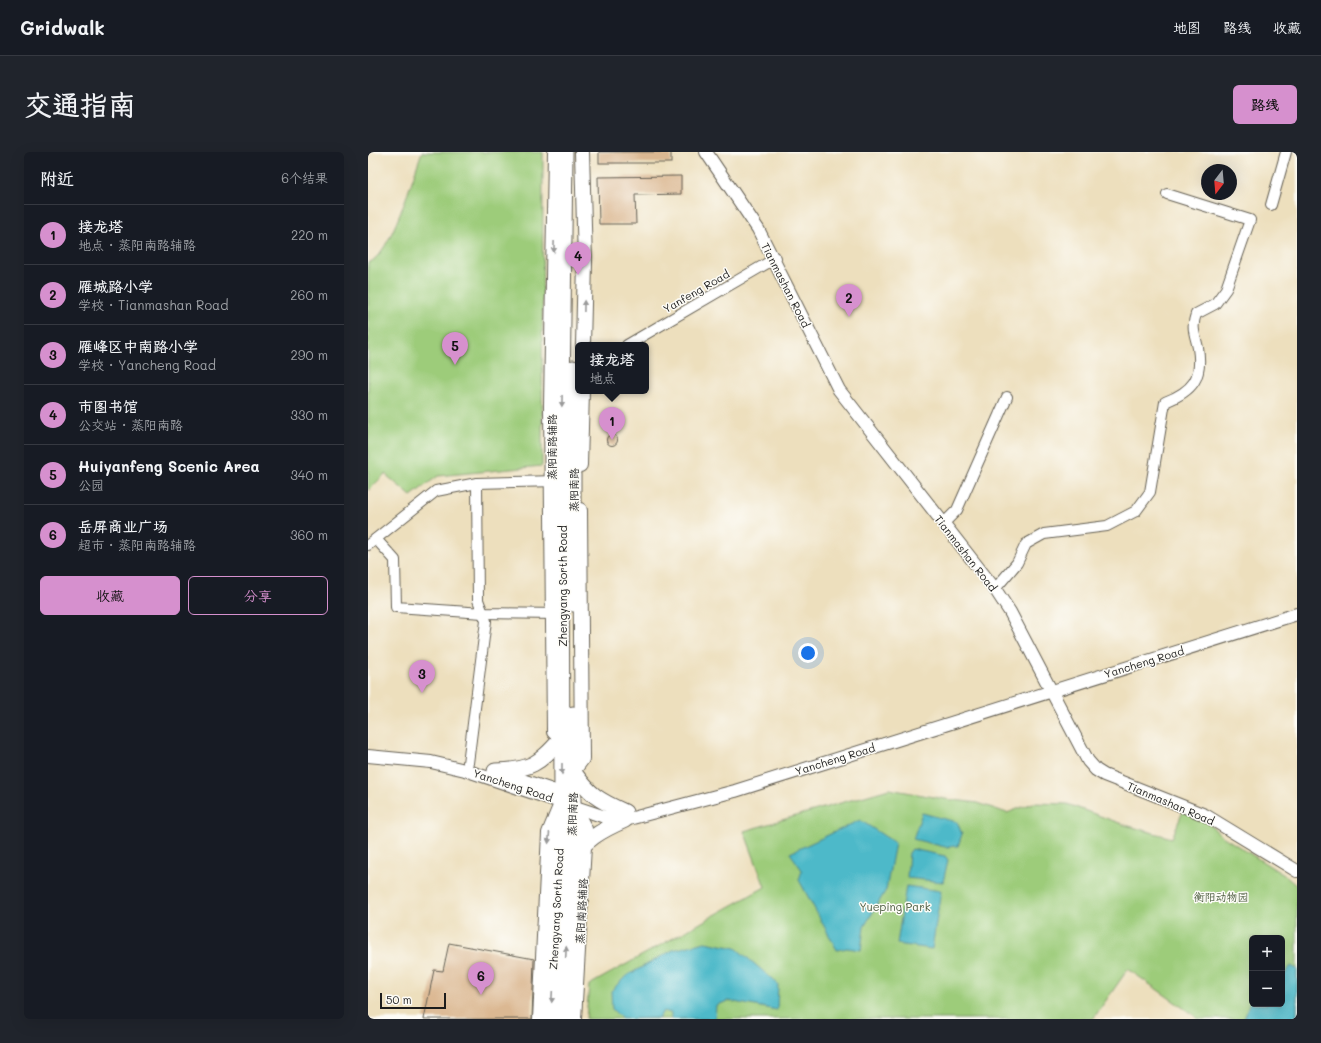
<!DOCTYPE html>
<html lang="zh">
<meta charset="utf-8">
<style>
body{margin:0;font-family:Mali,"LXGW WenKai TC",sans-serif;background:#20242c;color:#f1f3f6}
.controls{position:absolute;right:12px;bottom:12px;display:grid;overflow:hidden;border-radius:6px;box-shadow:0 4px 16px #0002}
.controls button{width:36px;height:36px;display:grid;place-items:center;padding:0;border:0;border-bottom:1px solid #363941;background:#171b24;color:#f1f3f6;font:20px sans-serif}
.compass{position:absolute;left:833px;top:12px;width:36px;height:36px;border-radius:50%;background:#171b24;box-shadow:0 4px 16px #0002;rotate:196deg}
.scale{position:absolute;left:12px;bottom:10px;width:66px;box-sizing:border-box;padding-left:4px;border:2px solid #1c1c1c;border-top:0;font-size:11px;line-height:14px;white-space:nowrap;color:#1c1c1c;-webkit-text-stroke:3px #fdfcf7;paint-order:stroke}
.you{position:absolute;left:440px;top:501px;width:14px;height:14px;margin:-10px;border:3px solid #fff;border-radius:50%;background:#1a73e8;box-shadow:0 0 0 6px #1a73e833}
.badge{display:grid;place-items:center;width:26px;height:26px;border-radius:50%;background:#d690ce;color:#111;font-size:13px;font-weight:700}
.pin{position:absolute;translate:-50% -33px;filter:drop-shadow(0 1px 2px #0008)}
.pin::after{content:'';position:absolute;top:21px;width:14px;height:12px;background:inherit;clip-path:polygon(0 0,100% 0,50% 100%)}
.popup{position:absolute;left:207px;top:190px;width:74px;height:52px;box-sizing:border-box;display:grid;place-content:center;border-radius:6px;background:#171b24;filter:drop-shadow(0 1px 3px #0005);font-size:13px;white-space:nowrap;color:#9ea1a6}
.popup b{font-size:15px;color:#f1f3f6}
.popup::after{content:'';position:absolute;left:50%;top:100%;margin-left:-8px;border:8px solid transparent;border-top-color:#171b24}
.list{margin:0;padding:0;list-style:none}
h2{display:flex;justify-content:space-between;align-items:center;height:52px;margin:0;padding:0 16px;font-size:17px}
h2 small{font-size:13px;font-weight:400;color:#9ea1a6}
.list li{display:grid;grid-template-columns:26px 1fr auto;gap:12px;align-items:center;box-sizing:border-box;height:60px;padding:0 16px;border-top:1px solid #363941}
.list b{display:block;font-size:15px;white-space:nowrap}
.list p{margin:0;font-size:13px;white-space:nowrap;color:#9ea1a6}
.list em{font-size:13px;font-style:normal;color:#9ea1a6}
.actions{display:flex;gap:8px;padding:12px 16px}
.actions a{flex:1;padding:9px 0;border:1px solid #d690ce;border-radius:6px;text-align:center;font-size:14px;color:#d690ce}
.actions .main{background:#d690ce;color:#111}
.map{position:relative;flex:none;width:929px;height:867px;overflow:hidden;border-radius:6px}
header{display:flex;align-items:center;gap:24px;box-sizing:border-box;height:56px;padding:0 20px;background:#171b24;border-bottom:1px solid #363941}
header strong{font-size:19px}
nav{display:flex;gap:22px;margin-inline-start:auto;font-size:14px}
.intro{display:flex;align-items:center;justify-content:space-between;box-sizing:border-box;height:96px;padding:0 24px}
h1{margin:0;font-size:28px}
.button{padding:10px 18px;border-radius:6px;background:#d690ce;color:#111;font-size:14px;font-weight:700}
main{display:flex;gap:24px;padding:0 24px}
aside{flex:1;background:#171b24;border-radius:6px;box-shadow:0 4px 16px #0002}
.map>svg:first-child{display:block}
.green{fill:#9dcc7a;stroke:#5c744b;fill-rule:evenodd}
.water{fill:#4db9c9;stroke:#346a72}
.building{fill:#dbb892}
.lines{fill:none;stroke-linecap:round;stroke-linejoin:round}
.minor-casing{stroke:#656054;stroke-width:12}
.tertiary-casing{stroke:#656054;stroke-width:14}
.secondary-casing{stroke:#656054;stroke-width:16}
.primary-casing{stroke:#656054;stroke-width:17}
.minor{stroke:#fff;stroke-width:10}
.tertiary{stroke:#fff;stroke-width:12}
.secondary{stroke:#fff;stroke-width:14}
.primary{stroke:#fff;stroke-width:15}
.oneway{fill:#999}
.labels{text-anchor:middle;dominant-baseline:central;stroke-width:3;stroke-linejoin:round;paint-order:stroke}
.street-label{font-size:11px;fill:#1c1c1c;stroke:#fdfcf7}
.park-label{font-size:11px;fill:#495a3d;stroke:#fdfcf7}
</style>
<header>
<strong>Gridwalk</strong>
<nav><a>地图</a><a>路线</a><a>收藏</a></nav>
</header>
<div class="intro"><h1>交通指南</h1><a class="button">路线</a></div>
<main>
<aside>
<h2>附近<small>6个结果</small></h2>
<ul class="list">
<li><span class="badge">1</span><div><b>接龙塔</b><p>地点 · 蒸阳南路辅路</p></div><em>220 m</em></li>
<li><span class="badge">2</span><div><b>雁城路小学</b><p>学校 · Tianmashan Road</p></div><em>260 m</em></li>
<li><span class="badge">3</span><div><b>雁峰区中南路小学</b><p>学校 · Yancheng Road</p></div><em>290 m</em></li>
<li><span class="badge">4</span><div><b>市图书馆</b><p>公交站 · 蒸阳南路</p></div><em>330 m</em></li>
<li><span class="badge">5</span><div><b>Huiyanfeng Scenic Area</b><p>公园</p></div><em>340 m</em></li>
<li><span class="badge">6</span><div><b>岳屏商业广场</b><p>超市 · 蒸阳南路辅路</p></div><em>360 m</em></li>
</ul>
<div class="actions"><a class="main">收藏</a><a>分享</a></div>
</aside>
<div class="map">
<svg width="929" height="867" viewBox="0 0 929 867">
<rect width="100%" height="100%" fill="#fdfcf7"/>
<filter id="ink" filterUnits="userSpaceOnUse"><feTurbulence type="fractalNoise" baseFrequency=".025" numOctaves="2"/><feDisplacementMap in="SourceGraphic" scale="8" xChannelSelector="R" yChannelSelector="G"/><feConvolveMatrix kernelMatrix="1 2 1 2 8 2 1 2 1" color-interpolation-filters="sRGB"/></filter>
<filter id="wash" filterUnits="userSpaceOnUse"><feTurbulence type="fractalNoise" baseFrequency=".012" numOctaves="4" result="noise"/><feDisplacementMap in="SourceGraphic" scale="16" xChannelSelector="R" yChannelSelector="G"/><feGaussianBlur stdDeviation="0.9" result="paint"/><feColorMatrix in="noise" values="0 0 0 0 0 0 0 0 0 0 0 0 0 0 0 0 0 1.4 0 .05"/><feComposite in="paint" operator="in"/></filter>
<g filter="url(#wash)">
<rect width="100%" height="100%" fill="#eddfbd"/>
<g class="green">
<path d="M54,0H175L174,314L70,324L43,344L17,322L0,339V111C23,104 45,23 54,0Z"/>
<path d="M521,637L577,647L610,651L639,661L665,651L699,652L757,673L804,686L815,659L839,670L854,684L916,723L929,734V867H831L760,817L725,867H218L221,833L397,735L376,679ZM884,786H914V852H884Z"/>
</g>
<g class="water">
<polygon points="554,661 589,670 594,682 590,694 577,695 545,687"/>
<polygon points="492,668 527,691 518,738 496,775 493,798 479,796 469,798 431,728 434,718 422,701"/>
<polygon points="544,697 577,704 580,708 575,730 539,726 541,701"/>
<polygon points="538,734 573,739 564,797 529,792"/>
<polygon points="337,790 368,796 410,832 409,858 361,849 348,853 347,867 303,867 303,861 295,859 291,866 254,867 244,857 243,839 258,824 305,798"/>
<polygon points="923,814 929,817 929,867 876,867 884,843 884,852 914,852 914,826"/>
</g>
<g id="blocks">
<g class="building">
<rect x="231" y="0" width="72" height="11"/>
<polygon points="313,24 313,42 267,43 268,72 231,72 230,25"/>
<circle cx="244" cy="288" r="5.5"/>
<polygon points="81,791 166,807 164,867 56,867 66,818 75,819"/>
</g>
</g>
</g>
<g filter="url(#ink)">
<use href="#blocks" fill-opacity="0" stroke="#656054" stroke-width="1"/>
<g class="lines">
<defs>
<g id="minor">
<polyline points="903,53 918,0"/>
<polyline points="259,193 408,106"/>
<polyline points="578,369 589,358 639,245"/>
<polyline points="8,387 27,408 28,455 115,461 191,462"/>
<polyline points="0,393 68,339 109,331 190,329"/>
<path d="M627,437L649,411L658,392L676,382L739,374L768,359L782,340L797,250C825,239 835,226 830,196C827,182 823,176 828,162L847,152L858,137L882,68L799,42"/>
<polyline points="100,611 118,469 110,448 109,331"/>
</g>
<g id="tertiary">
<polyline points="338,0 390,77 471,238 627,437 642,460 720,609 728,618 736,623 837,663 929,719"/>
<polyline points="0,604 63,610 97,618 234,664 257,668 367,639 929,462"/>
<polyline points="142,624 193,641"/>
</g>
<g id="secondary">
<polyline points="187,0 183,254 186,580 194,586"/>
<polyline points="214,0 217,110 215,193"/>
<polyline points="212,313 214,239"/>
<polyline points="205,619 214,607 212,358"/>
<polyline points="205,654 217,677 206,867"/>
<polyline points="172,867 181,681 193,652"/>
</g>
<g id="primary">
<polyline points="205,216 205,452"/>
<path d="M127,619C164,618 170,612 194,586"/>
<path d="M205,619C222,643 230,648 257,660"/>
<path d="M203,711C215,688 234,678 257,668"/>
<polyline points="182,867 194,650 193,329 197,0"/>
<polyline points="195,867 205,654 205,562"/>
</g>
</defs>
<use href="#minor" class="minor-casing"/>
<use href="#tertiary" class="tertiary-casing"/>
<use href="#secondary" class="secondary-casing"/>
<use href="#primary" class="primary-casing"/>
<use href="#minor" class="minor"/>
<use href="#tertiary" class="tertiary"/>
<use href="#secondary" class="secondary"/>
<use href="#primary" class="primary"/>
</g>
<defs><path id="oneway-solid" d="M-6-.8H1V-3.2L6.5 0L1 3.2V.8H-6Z"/></defs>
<g class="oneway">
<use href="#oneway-solid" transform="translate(186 95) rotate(91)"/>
<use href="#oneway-solid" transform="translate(216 154) rotate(-89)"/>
<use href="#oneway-solid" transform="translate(194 249) rotate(91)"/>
<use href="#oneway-solid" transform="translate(194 617) rotate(90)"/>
<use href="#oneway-solid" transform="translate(181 686) rotate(95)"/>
<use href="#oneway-solid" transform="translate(198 800) rotate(-87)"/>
<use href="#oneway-solid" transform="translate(184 845) rotate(93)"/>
</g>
</g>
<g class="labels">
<g class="street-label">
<text transform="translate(418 133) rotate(63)">Tianmashan Road</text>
<text transform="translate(328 139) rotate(-30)">Yanfeng Road</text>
<text transform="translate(183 295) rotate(-90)">蒸阳南路辅路</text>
<text transform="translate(205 338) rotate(-90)">蒸阳南路</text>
<text transform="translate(598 401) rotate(52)">Tianmashan Road</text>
<text transform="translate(194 434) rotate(-90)">Zhengyang Sorth Road</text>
<text transform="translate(776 510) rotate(-17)">Yancheng Road</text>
<text transform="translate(467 607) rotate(-17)">Yancheng Road</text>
<text transform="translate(145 633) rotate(18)">Yancheng Road</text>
<text transform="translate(803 651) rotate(23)">Tianmashan Road</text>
<text transform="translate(204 662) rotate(-88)">蒸阳南路</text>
<text transform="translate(188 757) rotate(-87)">Zhengyang Sorth Road</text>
<text transform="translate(213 759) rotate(-87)">蒸阳南路辅路</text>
</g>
<g class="park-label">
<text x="853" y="744">衡阳动物园</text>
<text x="527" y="754">Yueping Park</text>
</g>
</g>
</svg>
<div class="controls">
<button>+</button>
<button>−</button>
</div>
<svg class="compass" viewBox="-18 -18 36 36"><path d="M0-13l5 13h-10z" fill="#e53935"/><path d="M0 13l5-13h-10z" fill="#9ea1a6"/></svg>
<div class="scale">50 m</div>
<div class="you"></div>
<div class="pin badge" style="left:244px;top:288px">1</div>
<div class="popup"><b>接龙塔</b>地点</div>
<div class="pin badge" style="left:481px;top:165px">2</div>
<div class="pin badge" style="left:54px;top:541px">3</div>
<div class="pin badge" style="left:210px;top:123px">4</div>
<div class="pin badge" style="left:87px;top:213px">5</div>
<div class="pin badge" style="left:113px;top:843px">6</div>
</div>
</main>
